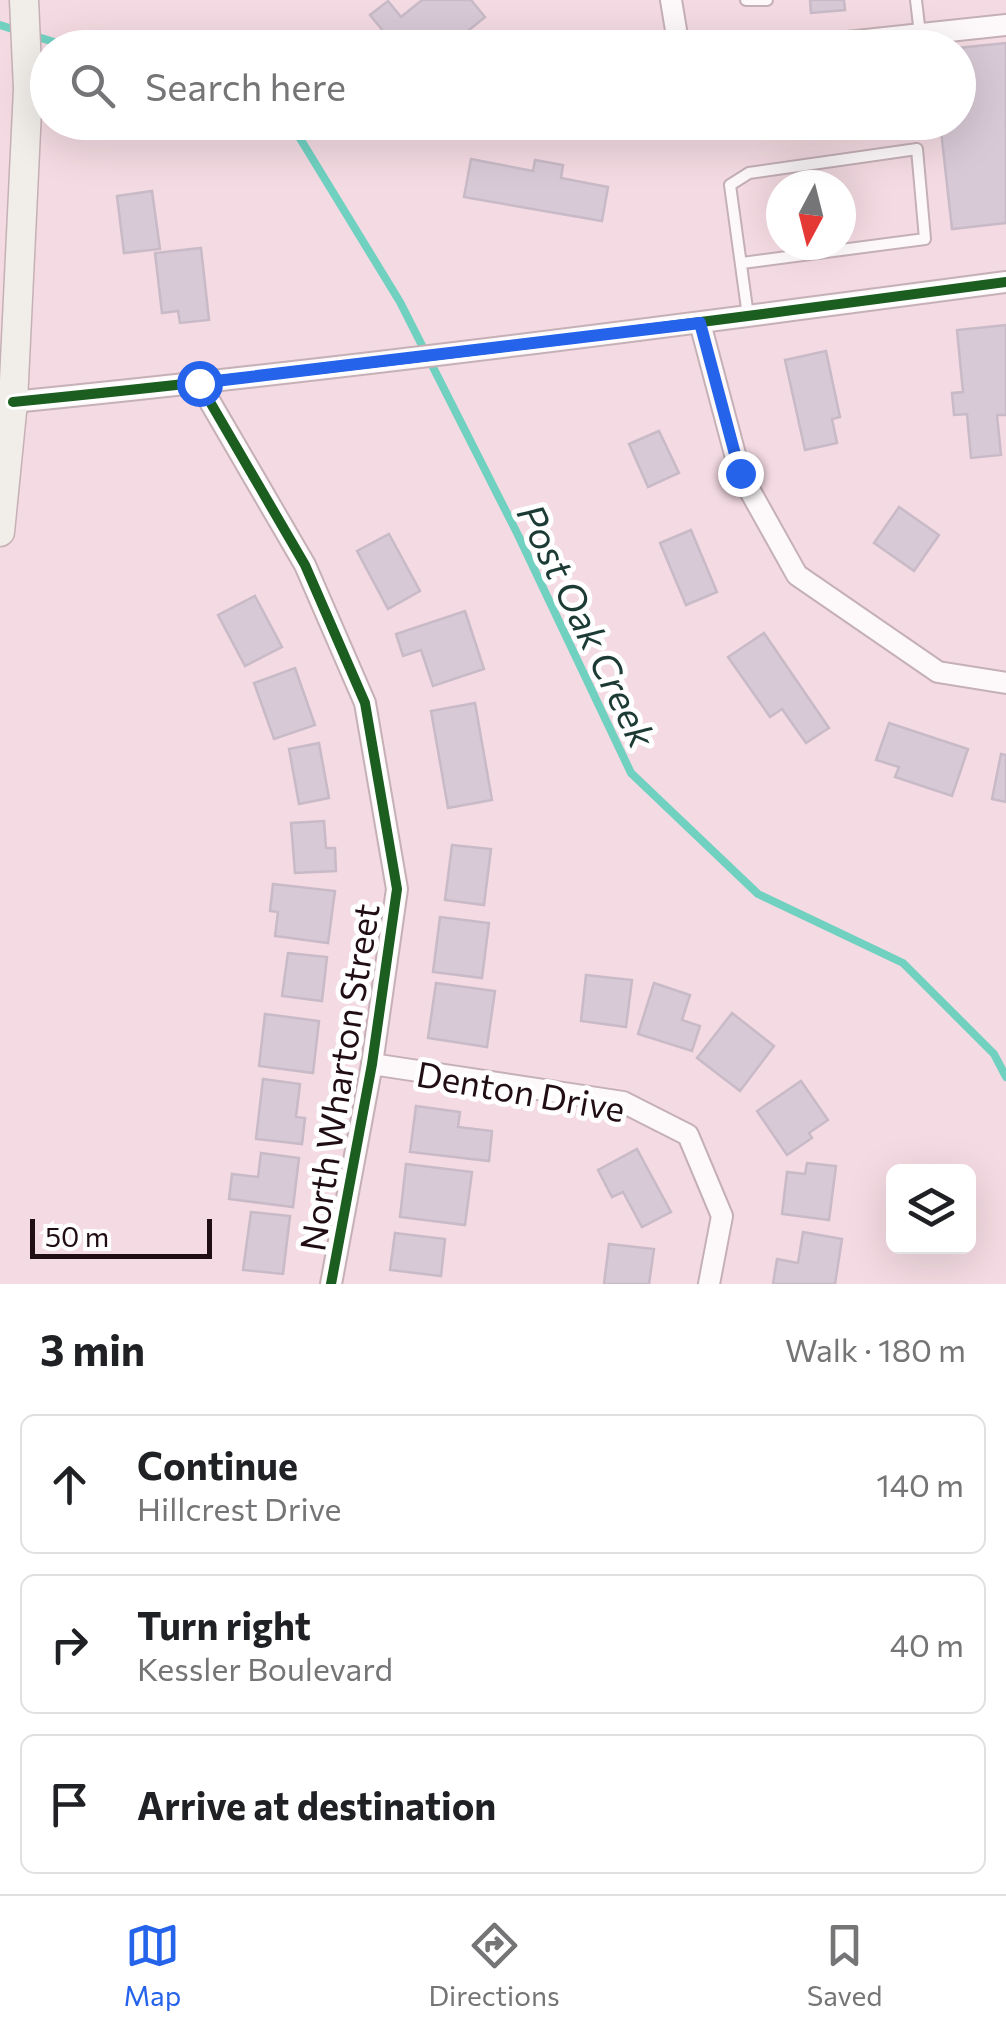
<!DOCTYPE html>
<meta charset="utf-8">
<style>
body{margin:0;font-family:Commissioner,sans-serif;background:#f2f2f2;color:#202124}
.controls{position:absolute;right:30px;bottom:30px;display:grid;overflow:hidden;border-radius:15px;box-shadow:0 10px 40px #0002}
.controls button{width:90px;height:90px;display:grid;place-items:center;padding:0;border:0;border-bottom:2px solid #e0e0e0;background:#fff;color:#202124;font:50px sans-serif}
.compass{position:absolute;left:766px;top:170px;width:90px;height:90px;border-radius:50%;background:#fff;box-shadow:0 10px 40px #0002;rotate:187deg}
.scale{position:absolute;left:30px;bottom:25px;width:182px;box-sizing:border-box;padding-left:10px;border:5px solid #210e14;border-top:0;font-size:28px;line-height:35px;white-space:nowrap;color:#210e14;-webkit-text-stroke:8px #fff;paint-order:stroke}
.stop{position:absolute;width:30px;height:30px;margin:-22px;border:8px solid #2563eb;border-radius:50%;background:#fff}
.stop.end{background:#2563eb;border-color:#fff;box-shadow:0 2px 10px #0008}
.list{margin:0;padding:0;list-style:none}
h2{display:flex;justify-content:space-between;align-items:center;height:130px;margin:0;padding:0 40px;font-size:42px}
h2 small{font-size:32px;font-weight:400;color:#757577}
.list li{display:grid;grid-template-columns:65px 1fr auto;gap:30px;align-items:center;box-sizing:border-box;height:140px;margin:0 20px 20px;padding:0 20px;border:2px solid #e0e0e0;border-radius:15px}
.list b{display:block;font-size:38px;white-space:nowrap}
.list p{margin:0;font-size:32px;white-space:nowrap;color:#757577}
.list em{font-size:32px;font-style:normal;color:#757577}
.icon{flex:none;width:55px;height:55px;fill:none;stroke:currentColor;stroke-width:2;stroke-linecap:round;stroke-linejoin:round}
.map{position:relative;flex:none;width:1006px;height:1284px;overflow:hidden}
.search{position:absolute;background:#fff;box-shadow:0 10px 40px #0002;left:30px;right:30px;top:30px;height:110px;display:flex;align-items:center;gap:25px;box-sizing:border-box;padding:0 35px;border-radius:55px;color:#757577;font-size:38px}
.sheet{height:610px;background:#fff}
nav{display:flex;justify-content:space-around;align-items:center;box-sizing:border-box;height:140px;border-top:2px solid #e0e0e0;background:#fff;font-size:28px;color:#757577}
nav a{display:grid;justify-items:center;gap:5px}
nav .on{color:#2563eb}
.map>svg:first-child{display:block}
.lines{fill:none;stroke-linecap:round;stroke-linejoin:round}
.stream{stroke:#70d1c1;stroke-width:8}
.building{fill:#d7c9d5;stroke:#c8bac6;stroke-width:2.5}
.lane-casing{stroke:#c5b0b6;stroke-width:14}
.street-casing{stroke:#c5b0b6;stroke-width:24}
.secondary-casing{stroke:#c5b0b6;stroke-width:31}
.lane{stroke:#fdf9fb;stroke-width:10}
.street{stroke:#fdf9fb;stroke-width:20}
.secondary{stroke:#f1eeea;stroke-width:28}
.cycleway-casing{stroke:#fff;stroke-width:16}
.cycleway{stroke:#1b5e20;stroke-width:10}
.route{stroke:#2563eb;stroke-width:12}
.labels{text-anchor:middle;dominant-baseline:central;stroke-width:10;stroke-linejoin:round;paint-order:stroke}
.street-label{font-size:35px;fill:#210e14;stroke:#fff}
.water-label{font-size:38px;font-style:italic;fill:#1d3b35;stroke:#fff}
</style>
<div class="map">
<svg width="1006" height="1284" viewBox="0 0 1006 1284">
<rect width="100%" height="100%" fill="#f4dae2"/>
<g class="lines">
<g class="stream">
<polyline points="0,25 73,48"/>
<polyline points="290,122 400,302 518,535 631,773 758,894 903,963 994,1054 1006,1077"/>
</g>
</g>
<g class="building">
<polygon points="422,0 471,0 485,17 447,48 397,48 370,15 388,1 401,17"/>
<polygon points="810,0 844,0 845,10 811,13"/>
<polygon points="1006,43 1006,223 952,229 940,122 958,122 958,48"/>
<polygon points="471,159 533,171 535,160 563,165 561,178 608,187 602,221 464,197"/>
<polygon points="152,191 160,249 124,253 117,196"/>
<polygon points="201,248 209,320 180,323 178,311 162,313 155,253"/>
<polygon points="1006,325 1006,415 997,415 1001,455 971,458 967,414 954,415 952,393 963,392 957,330"/>
<polygon points="826,351 840,417 832,419 837,443 805,450 785,360"/>
<polygon points="659,431 679,473 648,487 629,444"/>
<polygon points="899,507 939,535 914,571 874,543"/>
<polygon points="691,530 717,592 686,605 660,543"/>
<polygon points="389,534 420,591 388,609 357,551"/>
<polygon points="255,596 282,647 245,666 218,615"/>
<polygon points="465,611 484,669 433,686 421,650 403,656 396,634"/>
<polygon points="764,633 829,728 806,743 782,709 770,717 728,657"/>
<polygon points="295,668 315,725 274,739 254,683"/>
<polygon points="475,703 492,800 448,808 431,711"/>
<polygon points="889,723 968,749 952,796 895,777 899,767 876,760"/>
<polygon points="319,743 329,798 299,804 289,749"/>
<polygon points="1001,754 1006,755 1006,802 992,799"/>
<polygon points="324,821 326,848 335,848 336,871 295,873 291,823"/>
<polygon points="452,845 491,849 484,905 445,900"/>
<polygon points="273,884 335,891 328,943 275,936 278,912 270,911"/>
<polygon points="440,917 489,923 482,978 433,972"/>
<polygon points="288,953 327,957 322,1001 282,996"/>
<polygon points="586,975 632,980 626,1027 581,1021"/>
<polygon points="436,983 495,991 487,1047 428,1038"/>
<polygon points="654,983 690,995 682,1020 700,1026 692,1051 638,1034"/>
<polygon points="732,1013 774,1046 740,1091 697,1058"/>
<polygon points="265,1014 319,1021 313,1073 259,1066"/>
<polygon points="263,1079 300,1084 296,1117 305,1118 302,1144 256,1139"/>
<polygon points="801,1081 828,1120 809,1133 812,1138 787,1155 757,1111"/>
<polygon points="416,1106 460,1112 458,1127 492,1131 489,1161 410,1152"/>
<polygon points="637,1149 671,1212 642,1227 623,1192 612,1197 598,1170"/>
<polygon points="261,1153 299,1158 293,1207 229,1199 232,1174 258,1177"/>
<polygon points="807,1163 836,1166 829,1220 782,1214 787,1172 805,1174"/>
<polygon points="406,1164 472,1172 465,1225 400,1217"/>
<polygon points="251,1212 290,1216 283,1274 243,1270"/>
<polygon points="803,1232 842,1239 835,1284 773,1284 777,1259 798,1263"/>
<polygon points="395,1233 445,1239 441,1276 390,1270"/>
<polygon points="609,1244 654,1249 649,1284 604,1284"/>
</g>
<g class="lines">
<defs>
<g id="lane">
<polyline points="746,0 767,0"/>
<polyline points="916,0 920,34"/>
<polyline points="742,263 925,239 917,149 749,173 730,185 748,316"/>
</g>
<g id="street">
<polyline points="671,0 679,48"/>
<polyline points="791,48 1006,25"/>
<polyline points="700,323 740,473 797,575 938,672 1006,683"/>
<polyline points="199,383 305,565 365,703 397,889 372,1064 331,1284"/>
<path d="M13,402C345,369 675,326 1006,282"/>
<polyline points="372,1064 623,1102 688,1135 722,1216 709,1284"/>
</g>
<polyline id="secondary" points="0,532 13,402 28,89 24,0"/>
</defs>
<use href="#lane" class="lane-casing"/>
<use href="#street" class="street-casing"/>
<use href="#secondary" class="secondary-casing"/>
<use href="#lane" class="lane"/>
<use href="#street" class="street"/>
<use href="#secondary" class="secondary"/>
<defs>
<g id="cycleway">
<polyline points="199,383 305,565 365,703 397,889 372,1064 331,1284"/>
<path d="M13,402C345,369 675,326 1006,282"/>
</g>
</defs>
<use href="#cycleway" class="cycleway-casing"/>
<use href="#cycleway" class="cycleway"/>
</g>
<g class="lines">
<polyline class="route" points="199,383 700,323 740,473"/>
</g>
<g class="labels">
<g class="street-label">
<text transform="translate(338 1077) rotate(-81)">North Wharton Street</text>
<text transform="translate(521 1090) rotate(10)">Denton Drive</text>
</g>
<g class="water-label">
<text transform="translate(588 625) rotate(64)">Post Oak Creek</text>
</g>
</g>
</svg>
<div class="controls">
<button><svg class="icon" aria-label="layers" viewBox="0 0 24 24"><path d="M12 4l9 5-9 5-9-5zM3 14l9 5 9-5"/></svg></button>
</div>
<svg class="compass" viewBox="-18 -18 36 36"><path d="M0-13l5 13h-10z" fill="#e53935"/><path d="M0 13l5-13h-10z" fill="#757577"/></svg>
<div class="scale">50 m</div>
<div class="stop" style="left:199px;top:383px"></div>
<div class="stop end" style="left:740px;top:473px"></div>
<div class="search"><svg class="icon" aria-label="search" viewBox="0 0 24 24"><circle cx="10" cy="10" r="6"/><path d="M15 15l6 6"/></svg>Search here</div>
</div>
<section class="sheet">
<h2>3 min<small>Walk · 180 m</small></h2>
<ul class="list">
<li><svg class="icon" aria-label="ahead" viewBox="0 0 24 24"><path d="M12 20V5M6 11l6-6 6 6"/></svg><div><b>Continue</b><p>Hillcrest Drive</p></div><em>140 m</em></li>
<li><svg class="icon" aria-label="right" viewBox="0 0 24 24"><path d="M7 20v-9h11M14 6l5 5-5 5"/></svg><div><b>Turn right</b><p>Kessler Boulevard</p></div><em>40 m</em></li>
<li><svg class="icon" aria-label="arrive" viewBox="0 0 24 24"><path d="M6 21V4h12l-3 4 3 4H6"/></svg><div><b>Arrive at destination</b></div></li>
</ul>
</section>
<nav>
<a class="on"><svg class="icon" aria-label="map" viewBox="0 0 24 24"><path d="M3 6l6-2 6 2 6-2v14l-6 2-6-2-6 2zM9 4v14M15 6v14"/></svg>Map</a>
<a><svg class="icon" aria-label="directions" viewBox="0 0 24 24"><path d="M12 3l9 9-9 9-9-9zM9 14v-3h6M13 9l2 2-2 2"/></svg>Directions</a>
<a><svg class="icon" aria-label="saved" viewBox="0 0 24 24"><path d="M7 4h10v16l-5-4-5 4z"/></svg>Saved</a>
</nav>
